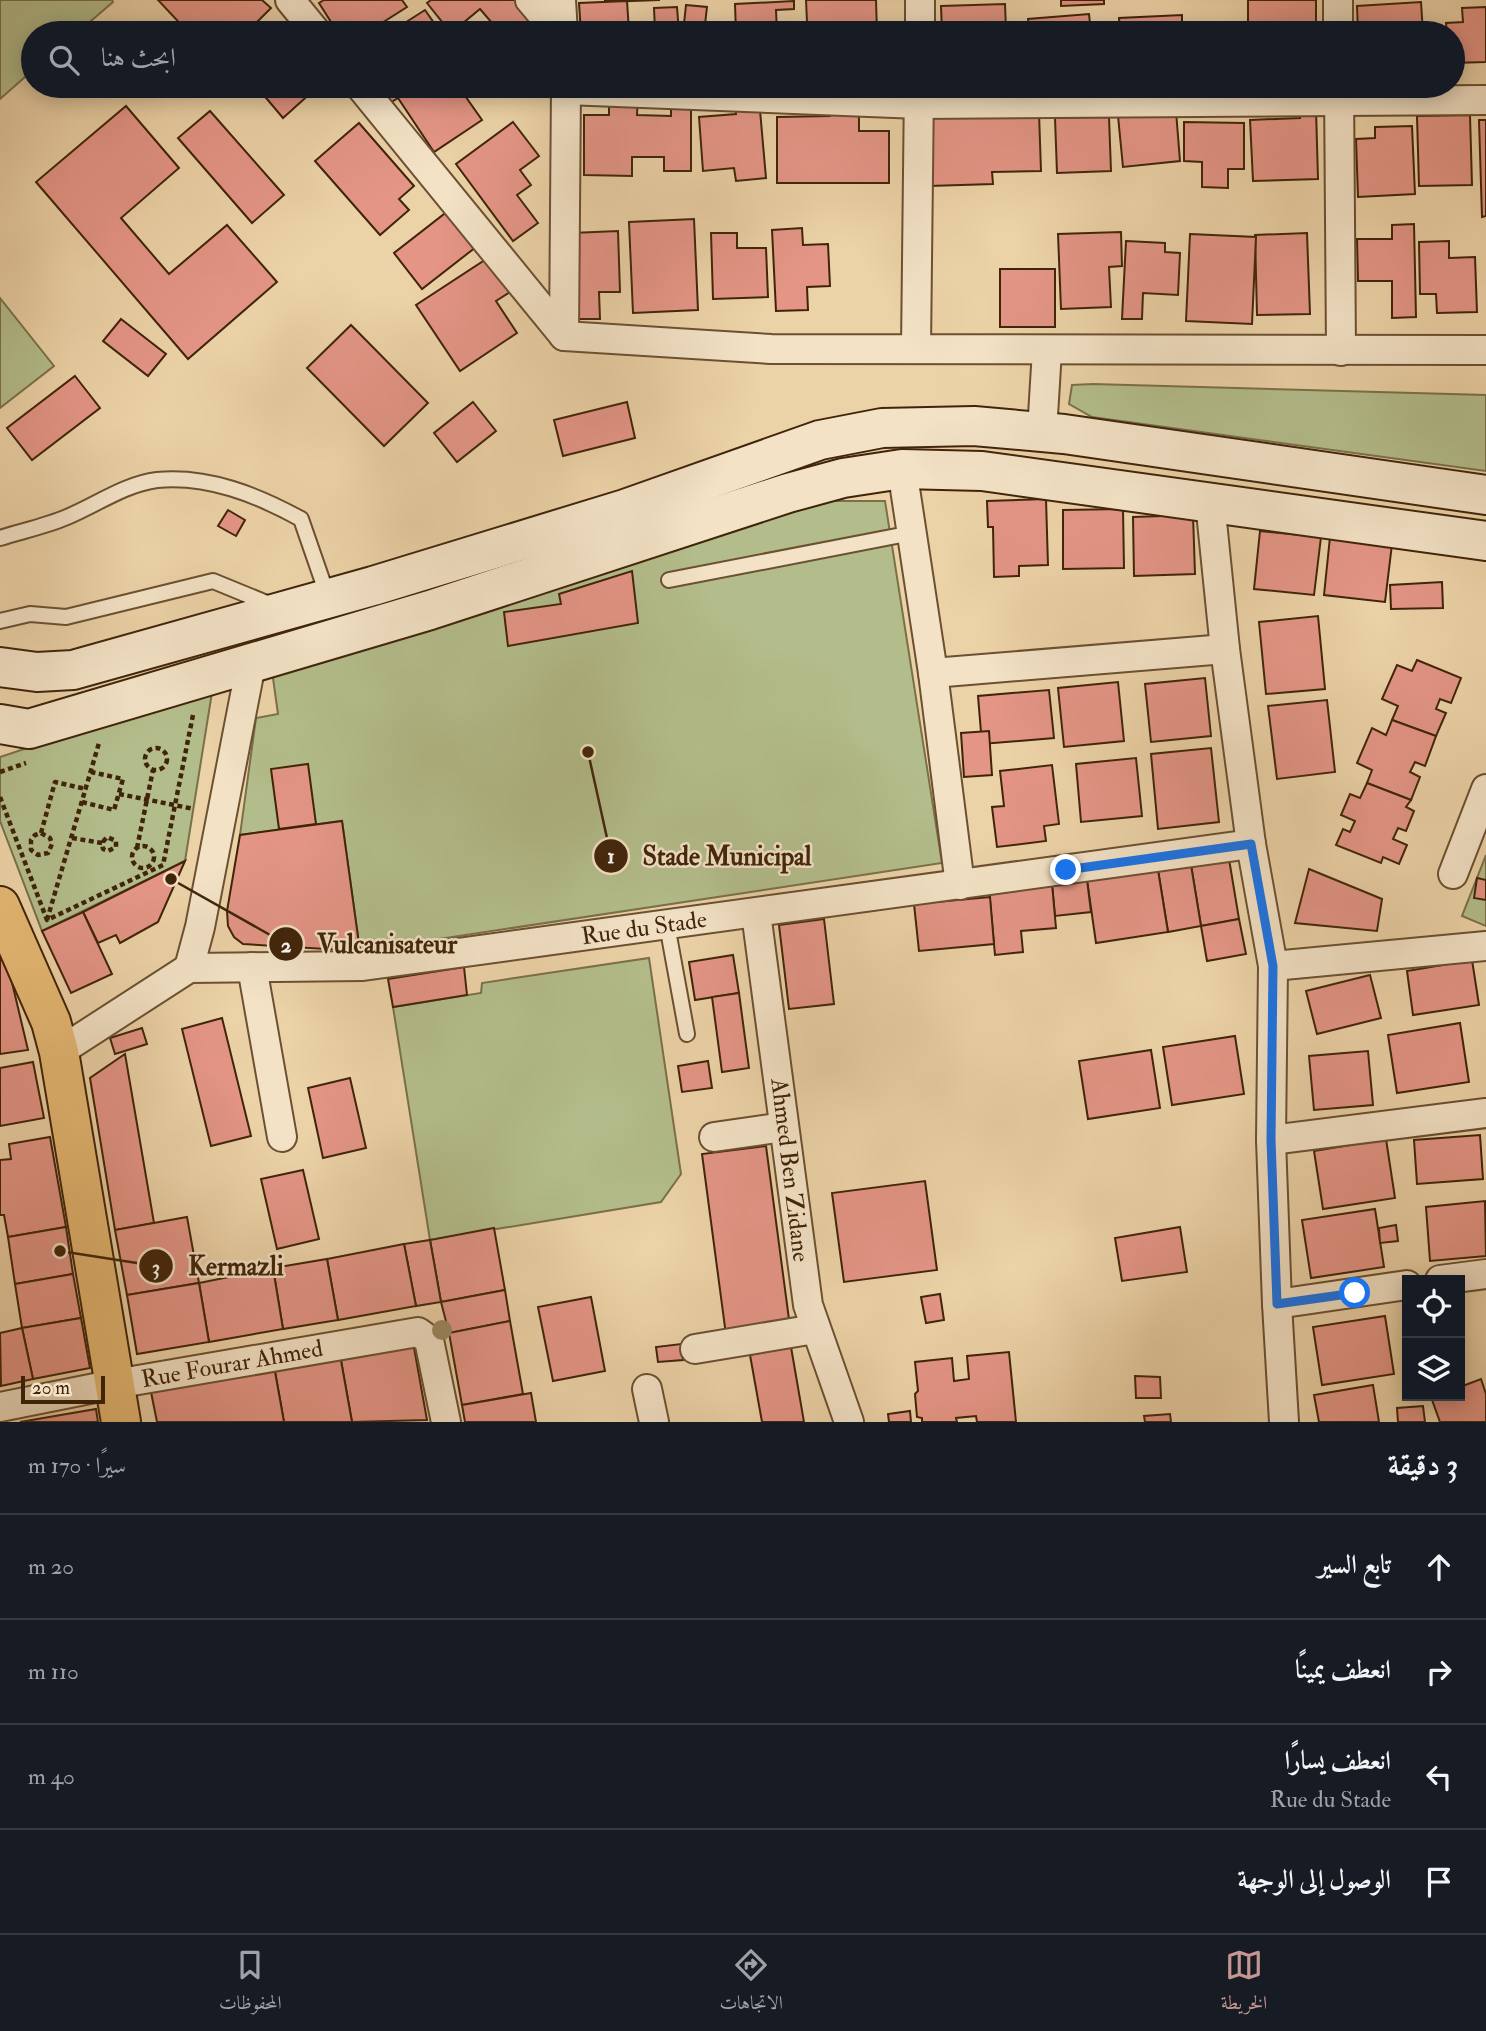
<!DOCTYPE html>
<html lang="ar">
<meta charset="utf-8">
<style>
body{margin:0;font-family:"IM FELL Double Pica",Amiri,serif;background:#242831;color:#f1f3f6;direction:rtl}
.controls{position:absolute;right:21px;bottom:21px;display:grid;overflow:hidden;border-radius:0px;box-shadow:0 4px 18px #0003}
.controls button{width:63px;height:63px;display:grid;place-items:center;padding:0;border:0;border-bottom:2px solid #363941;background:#171b24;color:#f1f3f6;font:35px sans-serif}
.scale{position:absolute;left:21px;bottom:18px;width:84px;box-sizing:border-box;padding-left:7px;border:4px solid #40240a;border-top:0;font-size:19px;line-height:24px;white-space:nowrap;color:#40240a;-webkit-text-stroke:5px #f3e2c6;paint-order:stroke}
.stop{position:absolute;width:21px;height:21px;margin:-16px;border:5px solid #1a73e8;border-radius:50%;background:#fff}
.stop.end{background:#1a73e8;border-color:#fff;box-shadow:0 2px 7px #0008}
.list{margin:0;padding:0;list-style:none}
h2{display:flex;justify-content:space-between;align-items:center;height:91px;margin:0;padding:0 28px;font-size:30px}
h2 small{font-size:23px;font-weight:400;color:#9ea1a6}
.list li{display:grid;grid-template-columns:46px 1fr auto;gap:21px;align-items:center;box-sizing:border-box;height:105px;padding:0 28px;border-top:2px solid #363941}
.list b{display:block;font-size:26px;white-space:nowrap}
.list p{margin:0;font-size:23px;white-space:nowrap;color:#9ea1a6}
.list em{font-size:23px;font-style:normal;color:#9ea1a6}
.icon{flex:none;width:38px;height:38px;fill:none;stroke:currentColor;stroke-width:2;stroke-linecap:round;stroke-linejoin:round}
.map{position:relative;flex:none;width:1486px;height:1422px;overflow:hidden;direction:ltr}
.search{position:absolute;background:#171b24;box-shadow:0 4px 18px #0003;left:21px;right:21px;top:21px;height:77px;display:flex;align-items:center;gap:18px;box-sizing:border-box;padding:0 24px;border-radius:38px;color:#9ea1a6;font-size:26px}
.sheet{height:511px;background:#171b24}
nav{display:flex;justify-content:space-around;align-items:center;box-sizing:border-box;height:98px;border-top:2px solid #363941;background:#171b24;font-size:19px;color:#9ea1a6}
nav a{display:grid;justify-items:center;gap:4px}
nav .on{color:#c59692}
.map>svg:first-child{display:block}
.green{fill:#b3bd8b;stroke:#7a704a;stroke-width:2}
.building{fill:#e49586;stroke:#40240a;stroke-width:2}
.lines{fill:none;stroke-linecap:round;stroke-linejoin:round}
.service-casing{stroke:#6b5031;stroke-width:18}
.minor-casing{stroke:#6b5031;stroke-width:32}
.secondary-casing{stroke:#40240a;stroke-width:42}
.primary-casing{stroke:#40240a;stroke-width:42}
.path{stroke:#40240a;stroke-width:4.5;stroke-dasharray:5 3.5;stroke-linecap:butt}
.service{stroke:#f3e2c6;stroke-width:14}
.minor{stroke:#f3e2c6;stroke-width:28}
.secondary{stroke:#f3e2c6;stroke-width:38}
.primary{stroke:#e6b974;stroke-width:38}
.tree{fill:#9d8762}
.route{stroke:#1a73e8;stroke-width:9}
.labels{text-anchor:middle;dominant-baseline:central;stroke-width:5;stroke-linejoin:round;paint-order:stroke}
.street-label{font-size:24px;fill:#40240a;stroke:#f3e2c6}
.leader{fill:none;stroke:#40240a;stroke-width:2.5}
.callout-dot{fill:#40240a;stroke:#f3e2c6;stroke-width:2.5}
.mark-label{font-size:21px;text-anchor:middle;font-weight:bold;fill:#fff}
.callout-label{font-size:26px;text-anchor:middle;font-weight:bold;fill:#40240a;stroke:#f3e2c6;stroke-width:5;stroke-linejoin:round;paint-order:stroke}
</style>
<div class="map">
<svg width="1486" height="1422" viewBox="0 0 1486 1422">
<rect width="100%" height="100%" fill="#ecd2a7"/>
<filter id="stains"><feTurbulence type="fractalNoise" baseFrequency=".00286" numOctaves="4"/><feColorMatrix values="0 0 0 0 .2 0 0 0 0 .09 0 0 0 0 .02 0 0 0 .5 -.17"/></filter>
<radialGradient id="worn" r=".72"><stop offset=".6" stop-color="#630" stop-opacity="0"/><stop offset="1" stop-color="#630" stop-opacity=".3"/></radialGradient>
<g class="green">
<polygon points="0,0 112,0 113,2 77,33 33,33 33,70 0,99"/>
<polygon points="0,298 54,366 0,408"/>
<polygon points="1093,384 1486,395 1486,471 1092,417 1069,404 1072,385"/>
<polygon points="823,501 885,501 942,863 360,951 342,821 240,835 256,718 278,714 272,671"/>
<polygon points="213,686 185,861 42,931 0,821 0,757"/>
<polygon points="1486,855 1486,926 1462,916"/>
<polygon points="649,958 681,1174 661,1202 430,1240 393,1007 481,993 482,983"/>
</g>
<g class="building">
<polygon points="158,0 262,0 271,8 246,33 213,33 205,25 197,33 189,33"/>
<polygon points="324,0 402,0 407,7 366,33 338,33 319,3"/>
<polygon points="431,0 526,0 540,16 523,30 525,33 481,33 493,24 480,9 451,33 427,3"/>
<polygon points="605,0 660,0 605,2"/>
<polygon points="806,0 876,0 877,33 787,33 787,23 807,22"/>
<polygon points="1061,0 1104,0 1104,4 1061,6"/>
<rect x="1248" y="0" width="68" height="33"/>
<polygon points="627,1 629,31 655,30 654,8 677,7 679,33 581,33 579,3"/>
<polygon points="794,1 794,9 776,10 777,33 736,33 735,4"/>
<polygon points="1421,2 1423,33 1358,33 1357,6"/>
<polygon points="1005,4 1006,30 992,31 993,33 942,33 941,6"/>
<polygon points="686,5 707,7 704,33 683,33"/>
<polygon points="1486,7 1486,62 1453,63 1453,33 1447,33 1446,23 1463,22 1462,8"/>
<polygon points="425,10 441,33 389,33"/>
<polygon points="1089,14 1091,33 1029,33 1028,19"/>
<polygon points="1182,15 1182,33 1120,33 1119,18"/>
<polygon points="288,26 295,33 280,33"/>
<polygon points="256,86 308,86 313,91 283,118"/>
<polygon points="379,86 467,86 461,90 482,120 434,152 398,98 390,103"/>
<polygon points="609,96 638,96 637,115 671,116 671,98 691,98 691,171 664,171 664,157 632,157 632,176 584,175 584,115 609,115"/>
<polygon points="759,99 766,178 736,181 734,168 703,171 699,117 736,114 735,101"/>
<polygon points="126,106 179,168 121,218 169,274 227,225 277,282 188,359 36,182"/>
<polygon points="830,108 859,108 859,131 889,131 889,183 777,183 777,117 830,116"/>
<polygon points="1300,109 1316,109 1318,179 1253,181 1250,120 1300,118"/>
<polygon points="928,110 1039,113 1041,171 992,172 993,184 929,186"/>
<polygon points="210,111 284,195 252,223 178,138"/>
<polygon points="1176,111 1180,161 1123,167 1118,116"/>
<polygon points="1470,115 1472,185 1419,186 1417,116"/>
<polygon points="1109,117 1111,171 1057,173 1055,118"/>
<polygon points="1479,120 1486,120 1486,216 1482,217"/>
<polygon points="513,122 539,156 520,170 531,185 517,195 538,223 513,241 456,164"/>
<polygon points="1184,122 1244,123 1244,169 1228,169 1228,188 1202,187 1202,162 1184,161"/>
<polygon points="359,123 414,186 399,199 409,210 380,235 315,161"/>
<polygon points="1412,126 1415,194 1358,197 1356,139 1375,138 1375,127"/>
<polygon points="448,211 476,247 422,289 394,253"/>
<polygon points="694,219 698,310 633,313 629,222"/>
<polygon points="1414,224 1416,317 1392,318 1392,281 1358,281 1357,239 1392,239 1392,225"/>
<polygon points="802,228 803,245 828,244 830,286 807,287 808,310 776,311 772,230"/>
<polygon points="618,231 620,292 599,292 600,319 574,319 572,233"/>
<polygon points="1121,232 1122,266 1109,267 1111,307 1061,309 1058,234"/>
<polygon points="711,233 737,233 737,248 766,248 768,297 713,299"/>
<polygon points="1307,233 1310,314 1257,315 1255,235"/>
<polygon points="1190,234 1256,237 1252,324 1186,321"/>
<polygon points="1126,241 1165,243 1165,252 1180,253 1178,295 1143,293 1142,319 1122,319"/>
<polygon points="1449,241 1449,258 1475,257 1477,312 1437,313 1436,294 1420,294 1419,242"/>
<polygon points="488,258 510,292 496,301 517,333 460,371 416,305"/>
<rect x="1000" y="269" width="55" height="58"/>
<polygon points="121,319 166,354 148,376 103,341"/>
<polygon points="351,325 428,403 384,446 307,368"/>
<polygon points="75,376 100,408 32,460 7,428"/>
<polygon points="473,402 496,431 457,462 434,433"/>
<polygon points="627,402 635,438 563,456 554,420"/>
<polygon points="1046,499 1048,565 1019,566 1019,576 994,577 993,527 988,527 987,501"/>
<polygon points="1123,509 1124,568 1063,569 1063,510"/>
<polygon points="228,510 245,520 236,536 218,526"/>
<polygon points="1193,515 1195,574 1134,576 1133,517"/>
<polygon points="1260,531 1321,537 1314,595 1254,589"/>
<polygon points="1330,537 1392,544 1385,602 1324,595"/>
<polygon points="632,571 638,623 508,646 504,612 561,604 559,594"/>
<polygon points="1442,582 1443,608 1391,609 1390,585"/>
<polygon points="1318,616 1325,689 1266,694 1259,622"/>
<polygon points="1417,660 1461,678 1451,703 1440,699 1436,709 1446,713 1436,736 1392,720 1398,706 1382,699 1397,665 1412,671"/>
<polygon points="1205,678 1211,736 1151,742 1145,684"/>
<polygon points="1118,682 1124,741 1064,747 1058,688"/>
<polygon points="1049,690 1054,738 982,744 978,696"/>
<polygon points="1327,700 1335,772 1277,779 1268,706"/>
<polygon points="1392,720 1436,736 1425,766 1415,762 1410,772 1420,777 1411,800 1367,783 1372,770 1357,763 1372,728 1386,735"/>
<polygon points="989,731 992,775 964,777 961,733"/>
<polygon points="1211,748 1219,822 1158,829 1151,754"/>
<polygon points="1136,758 1142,816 1081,822 1076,764"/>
<polygon points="308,764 316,824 279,829 271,769"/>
<polygon points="1052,765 1059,824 1044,826 1046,841 997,847 992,807 1004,806 1000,771"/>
<polygon points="1367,783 1411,800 1406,807 1414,811 1406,831 1398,828 1393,839 1407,845 1399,864 1383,857 1381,863 1336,845 1343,829 1350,832 1355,821 1341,815 1350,794 1360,798"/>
<polygon points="342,821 360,951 243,944 234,937 228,926 227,911 240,835"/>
<polygon points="1229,859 1239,919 1201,926 1191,865"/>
<polygon points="185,861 158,922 120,943 116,935 98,943 83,912"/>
<polygon points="1191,865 1201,926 1168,932 1158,870"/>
<polygon points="1309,869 1382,899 1377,931 1295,923"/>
<polygon points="1158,870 1168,932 1096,943 1087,880"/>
<polygon points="1477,878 1486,880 1486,900 1474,898"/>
<polygon points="1087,880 1091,912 1055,916 1052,884"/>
<polygon points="1052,884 1056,928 1021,931 1023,952 995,955 989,890"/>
<polygon points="990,897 994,944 919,951 914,904"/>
<polygon points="83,912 112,974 71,993 42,931"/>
<polygon points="824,919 834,1004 789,1009 779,925"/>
<polygon points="1239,919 1246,954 1207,961 1201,926"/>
<polygon points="733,955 739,993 695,1000 689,962"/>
<polygon points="6,957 28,1050 0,1054 0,959"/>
<polygon points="1472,960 1479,1005 1413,1015 1407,971"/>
<polygon points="464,967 467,995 393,1007 388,979"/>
<polygon points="1370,975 1381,1018 1317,1034 1306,991"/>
<polygon points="739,993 749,1068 722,1072 712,997"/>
<polygon points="222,1018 251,1136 211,1146 182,1029"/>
<polygon points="1460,1023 1469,1082 1397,1093 1388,1035"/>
<polygon points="142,1028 147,1044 115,1054 110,1038"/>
<polygon points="1235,1036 1244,1094 1172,1105 1163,1047"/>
<polygon points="1151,1050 1160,1108 1088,1119 1079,1061"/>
<polygon points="1368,1051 1373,1105 1314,1110 1309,1056"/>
<polygon points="125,1054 154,1223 115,1230 90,1078"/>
<polygon points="708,1061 712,1088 682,1092 678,1066"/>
<polygon points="33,1062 44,1118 0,1126 0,1068"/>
<polygon points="350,1078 366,1148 323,1158 308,1088"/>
<polygon points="1480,1135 1483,1179 1417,1184 1414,1140"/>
<polygon points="50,1137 66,1227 8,1237 4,1215 0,1215 0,1160 11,1159 9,1144"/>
<polygon points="1386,1139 1395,1198 1323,1209 1314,1151"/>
<polygon points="766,1146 790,1327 726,1335 702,1154"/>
<polygon points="303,1170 319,1239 277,1249 261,1179"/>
<polygon points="925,1181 937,1270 844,1282 832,1193"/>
<polygon points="1485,1201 1486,1256 1430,1261 1426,1207"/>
<polygon points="1375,1209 1384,1267 1311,1278 1302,1220"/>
<polygon points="187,1217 199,1283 127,1295 115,1230"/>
<polygon points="1396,1225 1398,1241 1380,1243 1379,1228"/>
<polygon points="66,1227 73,1274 15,1284 8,1237"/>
<polygon points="1180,1227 1187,1272 1122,1281 1115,1238"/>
<polygon points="494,1228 505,1290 441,1302 430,1240"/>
<polygon points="430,1240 441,1302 416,1306 404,1244"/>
<polygon points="404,1244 416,1306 338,1320 327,1259"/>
<polygon points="327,1259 338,1320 283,1329 273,1268"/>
<polygon points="273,1268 283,1329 209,1342 199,1283"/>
<polygon points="73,1274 81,1318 22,1328 15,1284"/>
<polygon points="199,1283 209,1342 137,1354 127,1295"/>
<polygon points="505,1290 510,1321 449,1333 441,1302"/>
<polygon points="940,1294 944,1320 926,1323 921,1297"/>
<polygon points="591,1297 605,1371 553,1381 538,1307"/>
<polygon points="1385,1316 1394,1374 1322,1385 1313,1327"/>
<polygon points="81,1318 90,1368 33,1379 22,1328"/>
<polygon points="510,1321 523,1394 462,1405 449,1333"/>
<polygon points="22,1328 33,1379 1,1386 0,1333"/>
<polygon points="413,1342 427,1420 352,1422 340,1355"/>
<polygon points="681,1344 683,1360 658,1362 656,1347"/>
<polygon points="791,1347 804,1422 762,1422 750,1355"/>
<polygon points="1009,1352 1016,1422 977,1422 976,1416 956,1418 957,1422 922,1422 922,1418 917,1417 915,1394 918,1391 915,1362 952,1358 954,1381 969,1379 967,1356"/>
<polygon points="340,1355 352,1422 284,1422 274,1366"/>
<polygon points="274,1366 284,1422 157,1422 150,1387"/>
<polygon points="1135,1376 1160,1377 1161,1398 1136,1398"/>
<polygon points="1481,1379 1486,1394 1486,1422 1440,1422 1431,1397 1460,1396 1460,1387"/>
<polygon points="1373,1385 1379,1422 1319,1422 1314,1395"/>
<polygon points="531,1393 536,1422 465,1422 462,1405"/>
<polygon points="1423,1406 1425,1422 1398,1422 1397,1408"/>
<polygon points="96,1409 98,1422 20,1422"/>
<polygon points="910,1411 911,1422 889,1422 888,1414"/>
<polygon points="1170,1414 1171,1422 1145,1422 1144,1416"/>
</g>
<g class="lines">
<defs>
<g id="service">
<path d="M0,538C22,531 46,526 67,517C96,505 125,484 157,480C208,475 257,495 301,519L328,597"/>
<polyline points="669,580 912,533"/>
<polyline points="0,621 30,614 66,617 213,581 274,606"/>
<polyline points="667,925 687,1034"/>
</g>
<g id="minor">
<polyline points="290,0 317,33"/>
<polyline points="530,0 558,33"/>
<polyline points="561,0 563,33"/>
<polyline points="1338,0 1338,33"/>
<polyline points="920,33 920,0"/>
<polyline points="360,86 564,336 771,349 1486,350"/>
<polyline points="1339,86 1341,351"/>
<polyline points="566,90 919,104 1486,100"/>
<polyline points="564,336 566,86"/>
<polyline points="916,349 919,86"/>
<polyline points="1042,432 1047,350"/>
<polyline points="902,469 933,673 960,885"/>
<polyline points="1210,502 1225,649 1251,844 1273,966 1271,1140 1277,1304 1284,1422"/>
<polyline points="933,673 1225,649"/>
<polyline points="1453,874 1486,789"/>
<polyline points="756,913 808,1305 849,1422"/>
<polyline points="1273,966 1486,946"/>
<polyline points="252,967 282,1137"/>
<polyline points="189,968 200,927 251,664"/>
<polyline points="59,1052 189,968 363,966 1251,844"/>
<polyline points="714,1137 784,1127"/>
<polyline points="1271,1140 1486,1113"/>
<polyline points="1440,1280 1486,1274"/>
<polyline points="1277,1304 1407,1285"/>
<polyline points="695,1349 815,1329"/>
<polyline points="647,1389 654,1422"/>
<polyline points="0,1407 115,1384 418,1332 429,1340 446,1422"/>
</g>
<g id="secondary">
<polyline points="0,667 37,672 73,670 373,586 625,509 820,440 882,428 974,426 1064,434 1486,495"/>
<polyline points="0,724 29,729 430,610 788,493 843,478 902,469 982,471 1486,541"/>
</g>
<polyline id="primary" points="0,906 51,1022 59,1052 121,1422"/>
</defs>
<use href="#service" class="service-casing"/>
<use href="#minor" class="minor-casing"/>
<use href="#secondary" class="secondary-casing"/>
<use href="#primary" class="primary-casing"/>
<g class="path">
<circle cx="156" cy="759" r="11"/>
<polyline points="0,772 26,763"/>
<polyline points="119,794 194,809"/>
<polyline points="0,797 47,920 163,865 193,715"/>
<polyline points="82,802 114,810 123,779 91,772"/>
<polyline points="41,833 50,838 52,844 48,853 38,855 31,850 31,840 35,835 41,833 55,782 86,789"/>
<polyline points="72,838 102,843 103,849 108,851 116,847 116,841 107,837 102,843"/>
<circle cx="143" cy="857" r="11"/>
<polyline points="137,848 153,770"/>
<polyline points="47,920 99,743"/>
</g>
<use href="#service" class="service"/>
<use href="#minor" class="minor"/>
<use href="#secondary" class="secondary"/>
<use href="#primary" class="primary"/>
</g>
<circle class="tree" cx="442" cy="1330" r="10"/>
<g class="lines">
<polyline class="route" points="1066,870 1251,844 1273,966 1271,1140 1277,1304 1355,1293"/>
</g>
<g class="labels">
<g class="street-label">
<text transform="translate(644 928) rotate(-8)">Rue du Stade</text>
<text transform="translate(790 1170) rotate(83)">Ahmed Ben Zidane</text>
<text transform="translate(232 1364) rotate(-10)">Rue Fourar Ahmed</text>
</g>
</g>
<path class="leader" d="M588 752L611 856M171 879L286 944M60 1251L156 1266"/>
<g class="callout-dot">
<circle cx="588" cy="752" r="7"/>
<circle cx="171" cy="879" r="7"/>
<circle cx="60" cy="1251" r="7"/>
<circle cx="611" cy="856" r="18"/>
<circle cx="286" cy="944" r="18"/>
<circle cx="156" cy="1266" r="18"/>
</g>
<g class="mark-label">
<text x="611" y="863">1</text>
<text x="286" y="952">2</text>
<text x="156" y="1274">3</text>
</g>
<g class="callout-label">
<text x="727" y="865">Stade Municipal</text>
<text x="387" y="953">Vulcanisateur</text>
<text x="236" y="1275">Kermazli</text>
</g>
<rect width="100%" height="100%" filter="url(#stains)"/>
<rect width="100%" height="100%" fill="url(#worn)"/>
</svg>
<div class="controls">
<button><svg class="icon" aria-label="locate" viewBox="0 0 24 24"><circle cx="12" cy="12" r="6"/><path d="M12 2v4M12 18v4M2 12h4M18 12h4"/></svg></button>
<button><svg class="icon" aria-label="layers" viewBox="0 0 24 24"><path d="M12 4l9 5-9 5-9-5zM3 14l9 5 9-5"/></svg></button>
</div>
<div class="scale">20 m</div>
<div class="stop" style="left:1355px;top:1293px"></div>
<div class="stop end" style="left:1066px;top:870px"></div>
<div class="search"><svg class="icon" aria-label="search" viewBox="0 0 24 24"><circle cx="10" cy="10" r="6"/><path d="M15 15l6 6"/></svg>ابحث هنا</div>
</div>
<section class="sheet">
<h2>3 دقيقة<small>سيرًا · 170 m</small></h2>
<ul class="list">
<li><svg class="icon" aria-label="ahead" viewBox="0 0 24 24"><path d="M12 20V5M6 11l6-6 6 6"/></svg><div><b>تابع السير</b></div><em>20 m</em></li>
<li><svg class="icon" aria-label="right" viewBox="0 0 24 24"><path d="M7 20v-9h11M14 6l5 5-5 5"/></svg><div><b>انعطف يمينًا</b></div><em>110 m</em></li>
<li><svg class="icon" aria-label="left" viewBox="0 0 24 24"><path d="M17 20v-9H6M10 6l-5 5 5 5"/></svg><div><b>انعطف يسارًا</b><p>Rue du Stade</p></div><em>40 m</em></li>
<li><svg class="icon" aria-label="arrive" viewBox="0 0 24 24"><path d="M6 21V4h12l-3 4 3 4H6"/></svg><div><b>الوصول إلى الوجهة</b></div></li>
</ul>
</section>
<nav>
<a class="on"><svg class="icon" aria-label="map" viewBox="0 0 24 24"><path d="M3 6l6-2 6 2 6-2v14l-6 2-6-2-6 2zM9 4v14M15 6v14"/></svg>الخريطة</a>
<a><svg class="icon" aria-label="directions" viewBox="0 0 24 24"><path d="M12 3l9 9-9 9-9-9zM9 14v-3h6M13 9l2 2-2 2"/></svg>الاتجاهات</a>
<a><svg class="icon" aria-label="saved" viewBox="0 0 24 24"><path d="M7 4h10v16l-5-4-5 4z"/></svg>المحفوظات</a>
</nav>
